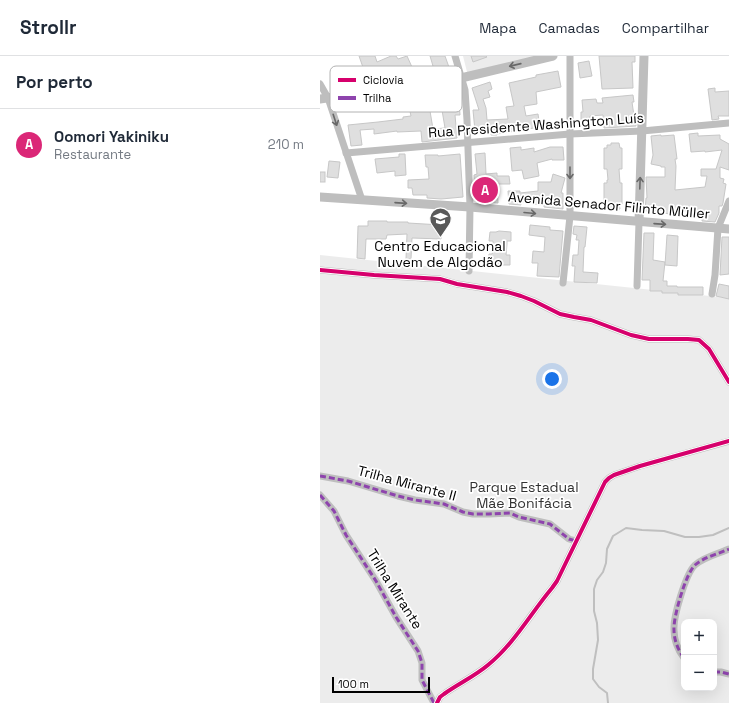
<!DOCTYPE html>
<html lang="pt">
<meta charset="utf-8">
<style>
body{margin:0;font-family:"Space Grotesk",sans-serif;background:#f6f6f7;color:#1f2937}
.controls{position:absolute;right:12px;bottom:12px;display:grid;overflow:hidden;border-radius:8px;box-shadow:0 4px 16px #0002}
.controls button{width:36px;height:36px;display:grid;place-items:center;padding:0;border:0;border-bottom:1px solid #e0e1e3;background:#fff;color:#1f2937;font:20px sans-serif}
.scale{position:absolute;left:12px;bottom:10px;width:98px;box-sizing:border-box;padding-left:4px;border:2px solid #000;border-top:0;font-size:11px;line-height:14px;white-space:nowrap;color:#000;-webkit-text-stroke:3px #fff;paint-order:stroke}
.you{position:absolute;left:232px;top:323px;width:14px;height:14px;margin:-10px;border:3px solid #fff;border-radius:50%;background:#1a73e8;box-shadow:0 0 0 6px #1a73e833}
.badge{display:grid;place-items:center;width:26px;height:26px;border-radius:50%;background:#db2777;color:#fff;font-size:13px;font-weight:700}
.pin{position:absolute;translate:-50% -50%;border:2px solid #fff;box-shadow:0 1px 4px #0006}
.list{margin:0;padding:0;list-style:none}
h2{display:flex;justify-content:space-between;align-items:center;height:52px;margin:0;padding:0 16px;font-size:17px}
h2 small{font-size:13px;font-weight:400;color:#747a83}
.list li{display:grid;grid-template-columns:26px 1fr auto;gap:12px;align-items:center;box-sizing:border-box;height:72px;padding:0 16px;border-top:1px solid #e0e1e3}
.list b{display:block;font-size:15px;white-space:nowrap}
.list p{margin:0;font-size:13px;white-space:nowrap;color:#747a83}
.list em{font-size:13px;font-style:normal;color:#747a83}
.map{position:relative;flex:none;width:409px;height:647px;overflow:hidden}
header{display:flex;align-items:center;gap:24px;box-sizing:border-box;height:56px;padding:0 20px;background:#fff;border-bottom:1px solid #e0e1e3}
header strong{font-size:19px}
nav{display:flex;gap:22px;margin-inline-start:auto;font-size:14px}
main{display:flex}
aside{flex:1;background:#fff}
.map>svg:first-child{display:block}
.green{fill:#ececec;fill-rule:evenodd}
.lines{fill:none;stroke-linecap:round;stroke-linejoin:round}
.stream{stroke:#bfbfbf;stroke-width:2}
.building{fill:#dfdfdf;stroke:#c7c7c7;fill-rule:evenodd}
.minor{stroke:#bebebe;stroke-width:7}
.tertiary{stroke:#bebebe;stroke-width:9}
.quiet{stroke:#8e44ad;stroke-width:3;stroke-dasharray:6 3;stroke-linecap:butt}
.cycleway-casing{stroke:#fff;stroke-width:6}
.cycleway{stroke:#d6006c;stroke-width:4}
.oneway{stroke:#686868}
.labels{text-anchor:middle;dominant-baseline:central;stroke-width:3.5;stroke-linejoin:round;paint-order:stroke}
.street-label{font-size:14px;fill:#000;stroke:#fff}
.poi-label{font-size:14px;fill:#000;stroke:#fff}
.park-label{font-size:14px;fill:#333;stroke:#fff}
.key{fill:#fff;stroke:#b2b2b2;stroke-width:1}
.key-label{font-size:11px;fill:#000}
</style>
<header>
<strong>Strollr</strong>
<nav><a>Mapa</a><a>Camadas</a><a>Compartilhar</a></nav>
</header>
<main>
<aside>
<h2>Por perto<small></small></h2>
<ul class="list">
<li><span class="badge">A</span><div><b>Oomori Yakiniku</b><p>Restaurante</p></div><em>210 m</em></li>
</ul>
</aside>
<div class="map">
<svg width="409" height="647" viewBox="0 0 409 647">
<rect width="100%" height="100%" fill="#fff"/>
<g class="green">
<polygon points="143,0 218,0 148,17 147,16"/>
<path d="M0,199L409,242V647H0ZM364,566H394V632H364Z"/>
</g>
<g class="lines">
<polyline class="stream" points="288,647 287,637 279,631 273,623 273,613 278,584 277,567 274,555 274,533 277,524 283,516 286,507 287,493 293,480 306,472 322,474 344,475 365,481 379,481 393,479 409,472"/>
</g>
<g class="building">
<polygon points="39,0 55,0 57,6 71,0 76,0 78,3 87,0 96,20 89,24 86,24 85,22 74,26 66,27 61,15 46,20"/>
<polygon points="110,0 125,0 130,14 110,20 107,12 113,10"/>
<polygon points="151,0 166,0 167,1 153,6"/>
<polygon points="279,0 315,0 315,6 312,6 313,32 282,33"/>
<polygon points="269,5 272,20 260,22 258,7"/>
<polygon points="238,15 241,31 216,36 217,48 204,50 206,60 218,58 220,71 177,78 177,79 171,79 171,74 155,75 153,54 159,54 152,32 170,26 172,33 168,35 170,41 163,43 166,52 167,64 188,63 186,51 194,50 189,27 216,21 216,19"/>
<polygon points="395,32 395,36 409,35 409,60 398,60 399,63 392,64 388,33"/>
<path d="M133,33L135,46H139L140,59H135L137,82L102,86L101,75L77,76V75L54,78V73L40,74L42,89L31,90L28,69L58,66L83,63V61L91,60L87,42ZM122,54L125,72L113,73L110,55Z"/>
<polygon points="313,39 314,46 312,46 314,60 316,60 316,70 284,72 283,59 270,60 270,64 261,65 261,56 263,56 262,44 276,43 277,47 283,47 282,42"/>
<polygon points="378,77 378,80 400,79 400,83 409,88 409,114 400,111 400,122 404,123 403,127 406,128 403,147 402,150 399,150 399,157 395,166 382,165 383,154 362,155 361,160 344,157 344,154 325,155 326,142 327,142 326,121 345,121 345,111 341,111 341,110 331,108 333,99 331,80 341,79 341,80 354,79 357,103 355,103 356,110 355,134 385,131 387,120 381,120 381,113 396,113 402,94 385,96 385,95 371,96 369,78"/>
<polygon points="291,87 299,87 300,92 302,92 302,113 299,113 300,127 302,127 302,148 299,148 300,153 290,153 290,151 287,151 287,148 284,148 284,127 287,127 287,124 288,124 287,113 284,113 284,92 287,92 287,89 291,89"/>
<polygon points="201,91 201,94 214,92 214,96 230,91 243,91 244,104 232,104 232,103 217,107 219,120 204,123 202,114 192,115 190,92"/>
<polygon points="165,97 166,118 177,117 177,120 189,120 190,128 177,128 178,147 163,146 163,142 155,142 154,119 157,118 155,98"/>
<polygon points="79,98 85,98 86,119 75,120 75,115 57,117 55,103 79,101"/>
<polygon points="140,98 143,141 121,143 107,142 107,139 93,139 92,132 88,132 88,124 109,123 108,111 106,111 105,99 118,99 118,100"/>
<polygon points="9,105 20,106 18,122 7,121"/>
<rect x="0" y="116" width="5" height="10"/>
<polygon points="233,118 245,122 241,137 243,137 243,153 224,151 224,149 213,148 213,145 200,146 201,149 189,148 188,135 200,135 200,137 218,135 218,126 231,126"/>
<polygon points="48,165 67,165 67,166 88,166 88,167 121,169 121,183 92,182 91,203 86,203 87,178 67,179 66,183 46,183 45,203 37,202 38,170 48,170"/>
<polygon points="210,169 230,171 230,174 243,175 239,221 217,220 218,207 212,207 213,195 224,196 225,181 209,179"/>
<polygon points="254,170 267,171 265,191 264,191 263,216 278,217 277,227 254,226 255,210 252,210 253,199 258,199 259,184 256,184 257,179 253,178"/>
<polygon points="179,175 191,176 191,185 187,185 187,188 186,199 190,199 190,209 178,209 174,207 168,207 169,198 172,198 173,196 173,185 169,185 170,176 176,176"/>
<polygon points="324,177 334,177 333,204 345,206 343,225 347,225 347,230 357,230 357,231 383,231 383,239 358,239 358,237 342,237 342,235 330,235 330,224 322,224"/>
<polygon points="347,179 358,180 357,210 345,209"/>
<polygon points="402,181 409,181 409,218 400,219"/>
<polygon points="399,228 409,230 409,243 396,240"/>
</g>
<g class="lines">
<g class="minor">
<polyline points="135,0 145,34 147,64 150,151 149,215"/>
<polyline points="0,28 8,42 42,144"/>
<polyline points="26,97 250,78 322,75 409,67"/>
<polyline points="0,214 54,219 120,223 137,228 187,236 201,240 214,245 240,258 254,261 271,264 311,279 329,283 368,283 379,284 389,293 409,326"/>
<polyline points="243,227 250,160 250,0"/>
<polyline points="317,230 319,166"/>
<polyline points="392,238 395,219 398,172 409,145"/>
<polyline points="0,420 28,425 78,440 95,444 124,448 143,456 153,458 169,458 190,457 199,461 230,468 249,483 256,485"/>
<polyline points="0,439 14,455 26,479 56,525 76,561 98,595 102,607 102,624 114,647"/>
<path d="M364,602C358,594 354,584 354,574C353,561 366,517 375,509C384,501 398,498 409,493"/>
<polyline points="394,616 401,616 409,618"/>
<path d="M117,647L120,641L124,638C138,628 155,620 168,609C194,588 211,557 232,532L237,525L285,426L289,422L294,419L320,410L409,385"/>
</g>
<g class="tertiary">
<polyline points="0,43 141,22 233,0"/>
<polyline points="0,141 150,151 409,173"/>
<polyline points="319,166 324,0"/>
</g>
<g class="quiet">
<polyline points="0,420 28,425 78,440 95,444 124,448 143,456 153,458 169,458 190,457 199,461 230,468 249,483 256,485"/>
<polyline points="0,439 14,455 26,479 56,525 76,561 98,595 102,607 102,624 114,647"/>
<path d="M364,602C358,594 354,584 354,574C353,561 366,517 375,509C384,501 398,498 409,493"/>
<polyline points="394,616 401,616 409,618"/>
</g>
<defs>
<g id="cycleway">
<polyline points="0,214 54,219 120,223 137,228 187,236 201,240 214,245 240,258 254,261 271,264 311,279 329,283 368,283 379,284 389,293 409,326"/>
<path d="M117,647L120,641L124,638C138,628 155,620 168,609C194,588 211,557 232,532L237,525L285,426L289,422L294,419L320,410L409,385"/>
</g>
</defs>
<use href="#cycleway" class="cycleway-casing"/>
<use href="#cycleway" class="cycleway"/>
</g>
<defs><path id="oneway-shaft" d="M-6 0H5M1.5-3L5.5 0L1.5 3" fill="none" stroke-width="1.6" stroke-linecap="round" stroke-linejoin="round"/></defs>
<g class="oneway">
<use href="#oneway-shaft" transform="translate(195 9) rotate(167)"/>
<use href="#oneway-shaft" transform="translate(15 64) rotate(72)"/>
<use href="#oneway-shaft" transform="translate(250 117) rotate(90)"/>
<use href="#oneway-shaft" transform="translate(320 127) rotate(-88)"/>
<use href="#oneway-shaft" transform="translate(81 147) rotate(4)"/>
<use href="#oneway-shaft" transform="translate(210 157) rotate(5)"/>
<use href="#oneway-shaft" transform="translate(340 168) rotate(4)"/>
</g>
<defs>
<symbol id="school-pin" viewBox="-11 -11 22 30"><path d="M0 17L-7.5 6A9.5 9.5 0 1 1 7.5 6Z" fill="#595959" stroke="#fff"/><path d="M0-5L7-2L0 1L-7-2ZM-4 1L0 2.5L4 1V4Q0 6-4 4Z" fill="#fff"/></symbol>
</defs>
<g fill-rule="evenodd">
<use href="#school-pin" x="108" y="150" width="25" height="34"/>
</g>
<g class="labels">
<g class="street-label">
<text transform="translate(216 69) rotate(-4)">Rua Presidente Washington Luís</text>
<text transform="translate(289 149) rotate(5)">Avenida Senador Filinto Müller</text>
<text transform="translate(87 427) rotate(15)">Trilha Mirante II</text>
<text transform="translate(75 533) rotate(58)">Trilha Mirante</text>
</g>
<g class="poi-label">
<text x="120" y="190">Centro Educacional<tspan x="120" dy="16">Nuvem de Algodão</tspan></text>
</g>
<g class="park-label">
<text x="204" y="431">Parque Estadual<tspan x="204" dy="16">Mãe Bonifácia</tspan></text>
</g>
</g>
<rect x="10" y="10" width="132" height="46" rx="6" class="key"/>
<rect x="18" y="22" width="18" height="4" fill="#d6006c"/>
<rect x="18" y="40" width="18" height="4" fill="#8e44ad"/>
<g class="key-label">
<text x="43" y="28">Ciclovia</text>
<text x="43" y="46">Trilha</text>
</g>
</svg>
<div class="controls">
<button>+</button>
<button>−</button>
</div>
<div class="scale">100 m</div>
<div class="you"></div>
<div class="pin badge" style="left:165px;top:134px">A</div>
</div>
</main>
